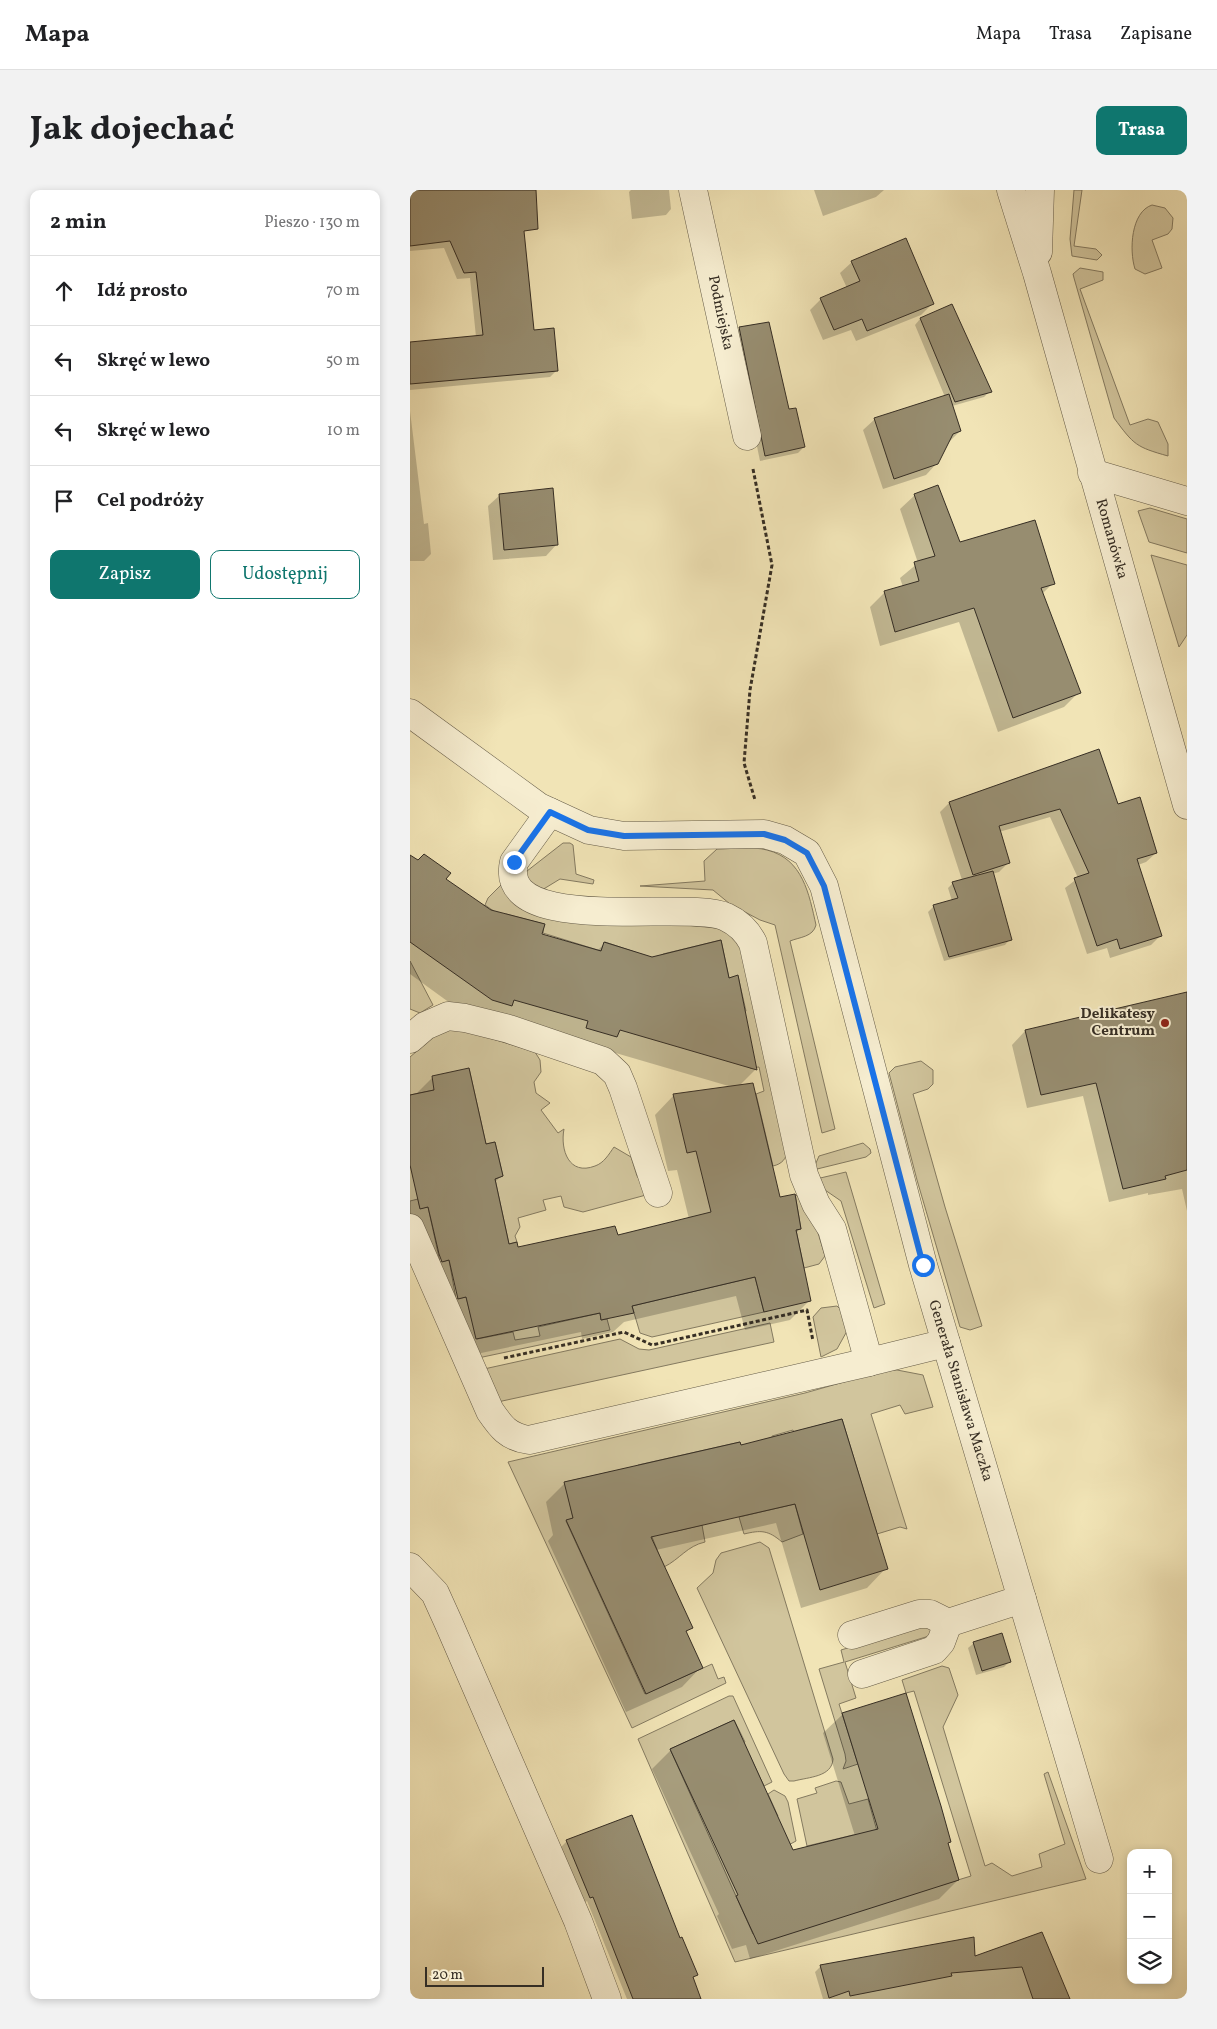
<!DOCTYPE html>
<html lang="pl">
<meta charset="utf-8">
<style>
body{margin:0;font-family:Vollkorn,serif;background:#f2f2f2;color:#202124}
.controls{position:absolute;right:15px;bottom:15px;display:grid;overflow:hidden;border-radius:10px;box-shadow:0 2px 8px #0003}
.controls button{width:45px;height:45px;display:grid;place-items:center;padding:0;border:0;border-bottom:1px solid #e0e0e0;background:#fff;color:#202124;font:25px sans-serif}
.scale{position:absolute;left:15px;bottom:12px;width:119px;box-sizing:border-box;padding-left:5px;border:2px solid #362e24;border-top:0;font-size:14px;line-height:18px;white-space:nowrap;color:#362e24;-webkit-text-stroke:4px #f6edd0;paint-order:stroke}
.stop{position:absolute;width:15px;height:15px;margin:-11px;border:4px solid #1a73e8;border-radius:50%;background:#fff}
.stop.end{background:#1a73e8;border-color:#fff;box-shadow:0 1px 5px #0008}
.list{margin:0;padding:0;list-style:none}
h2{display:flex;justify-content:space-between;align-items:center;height:65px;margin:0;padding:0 20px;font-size:21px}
h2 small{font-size:16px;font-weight:400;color:#757577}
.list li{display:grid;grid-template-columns:32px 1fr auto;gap:15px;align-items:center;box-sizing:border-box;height:70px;padding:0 20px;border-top:1px solid #e0e0e0}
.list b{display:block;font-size:19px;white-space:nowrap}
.list em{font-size:16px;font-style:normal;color:#757577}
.actions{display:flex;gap:10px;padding:15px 20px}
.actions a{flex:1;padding:11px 0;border:1px solid #0f766e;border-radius:10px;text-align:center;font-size:18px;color:#0f766e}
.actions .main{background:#0f766e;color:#fff}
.icon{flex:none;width:28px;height:28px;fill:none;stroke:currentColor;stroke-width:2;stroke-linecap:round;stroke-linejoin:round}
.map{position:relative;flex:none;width:777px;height:1809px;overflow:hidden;border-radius:10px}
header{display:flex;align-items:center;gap:30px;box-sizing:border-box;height:70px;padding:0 25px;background:#fff;border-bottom:1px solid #e0e0e0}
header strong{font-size:24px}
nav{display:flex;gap:28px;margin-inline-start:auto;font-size:18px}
.intro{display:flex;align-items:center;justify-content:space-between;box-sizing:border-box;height:120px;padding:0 30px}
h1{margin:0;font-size:35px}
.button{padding:12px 22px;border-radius:10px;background:#0f766e;color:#fff;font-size:18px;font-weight:700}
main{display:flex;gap:30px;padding:0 30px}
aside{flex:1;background:#fff;border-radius:10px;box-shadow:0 2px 8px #0003}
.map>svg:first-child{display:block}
.green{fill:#d1c59d;stroke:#847a60}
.shadow{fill:#0003}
.building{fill:#978d70;stroke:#362e24}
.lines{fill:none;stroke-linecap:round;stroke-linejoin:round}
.minor-casing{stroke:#655c48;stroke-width:29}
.path{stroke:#362e24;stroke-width:3;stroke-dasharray:4 2.5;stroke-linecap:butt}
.minor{stroke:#f6edd0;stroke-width:28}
.route{stroke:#1a73e8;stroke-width:6}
.poi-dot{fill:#8f2418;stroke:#f6edd0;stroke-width:2}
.labels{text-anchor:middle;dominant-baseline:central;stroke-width:4;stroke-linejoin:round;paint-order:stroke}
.street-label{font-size:15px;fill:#362e24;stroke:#f6edd0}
.poi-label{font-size:15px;font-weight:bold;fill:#362e24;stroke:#f6edd0;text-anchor:end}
</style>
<header>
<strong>Mapa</strong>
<nav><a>Mapa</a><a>Trasa</a><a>Zapisane</a></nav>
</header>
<div class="intro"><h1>Jak dojechać</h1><a class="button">Trasa</a></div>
<main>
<aside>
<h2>2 min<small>Pieszo · 130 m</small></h2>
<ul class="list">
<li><svg class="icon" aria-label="ahead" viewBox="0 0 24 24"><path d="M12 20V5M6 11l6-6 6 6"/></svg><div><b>Idź prosto</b></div><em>70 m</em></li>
<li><svg class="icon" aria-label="left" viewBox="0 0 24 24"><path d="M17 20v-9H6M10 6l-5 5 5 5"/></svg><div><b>Skręć w lewo</b></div><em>50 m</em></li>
<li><svg class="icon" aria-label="left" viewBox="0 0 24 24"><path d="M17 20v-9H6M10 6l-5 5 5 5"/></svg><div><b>Skręć w lewo</b></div><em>10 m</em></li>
<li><svg class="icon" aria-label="arrive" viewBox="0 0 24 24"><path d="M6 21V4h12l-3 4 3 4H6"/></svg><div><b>Cel podróży</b></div></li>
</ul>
<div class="actions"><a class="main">Zapisz</a><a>Udostępnij</a></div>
</aside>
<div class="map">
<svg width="777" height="1809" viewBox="0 0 777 1809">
<rect width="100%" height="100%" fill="#f1e4b6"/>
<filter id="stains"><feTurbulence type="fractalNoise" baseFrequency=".004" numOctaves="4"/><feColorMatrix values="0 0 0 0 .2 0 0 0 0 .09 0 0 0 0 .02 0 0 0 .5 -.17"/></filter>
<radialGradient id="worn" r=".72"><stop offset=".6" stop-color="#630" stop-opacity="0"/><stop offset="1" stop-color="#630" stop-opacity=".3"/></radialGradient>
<g class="green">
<polygon points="664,0 672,0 664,56 686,59 692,65 687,70 662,66 660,49"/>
<path d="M742,15L755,18L763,28L762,39L758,44L742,50L752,78L735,84L725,79C719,60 721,22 742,15Z"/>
<path d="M670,78L693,82V90L670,99L720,235L738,229L748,232L758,254V266C726,257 724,255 704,228L664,88L663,84Z"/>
<polygon points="740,318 777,329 777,363 739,352 728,321"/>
<polygon points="741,365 777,375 777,445 769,457"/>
<polygon points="153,653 160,653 163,655 166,684 184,690 183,694 150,689 132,700 122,696 116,684 117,681"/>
<path d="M307,659C322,659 342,656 357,660C393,669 399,704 406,735C403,747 390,747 380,751L425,939L412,943L365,735L350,730L320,714L303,700L230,696L295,691L294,671Z"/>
<path d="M93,693L107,715L121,720L316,739L335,761L378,960C376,969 372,974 363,976L346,904L354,901L349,877L340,878L327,823L336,821L328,786L319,788L311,750L253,764L256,780L225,762L195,752L191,761L133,743L134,734L96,724L94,728L75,715L78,708Z"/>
<polygon points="0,771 23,815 10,823 0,819"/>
<path d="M44,837L125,862L130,870L131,882L124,892L126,903L140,913L131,920L148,943L154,939C150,960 159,986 185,976C194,973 199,964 204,957L221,967L227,986L236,1000V1005L173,1022L154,1017L151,1006L133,1010L136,1020L108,1028L110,1037L105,1046L107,1052L99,1054L85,989L93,986L85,952L76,954L59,878L24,900L0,905V867L27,844Z"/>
<polygon points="511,871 523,880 523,894 518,899 503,904 535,1017 572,1136 560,1140 550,1137 507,990 479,883 485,877"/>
<polygon points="453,953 460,959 461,963 456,967 403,980 409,966"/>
<polygon points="436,982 475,1114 464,1118 431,1011 415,1000 406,989"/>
<polygon points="385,1004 401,1020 415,1066 409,1074 394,1078 386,1040 391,1039"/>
<polygon points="8,1009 10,1018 18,1017 30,1072 39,1070 46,1109 56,1107 67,1149 103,1142 105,1150 130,1146 128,1137 190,1123 191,1130 197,1129 200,1140 68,1168 0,1025 0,1011"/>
<polygon points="345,1087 354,1122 242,1147 230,1143 222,1116"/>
<polygon points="427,1116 431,1120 437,1141 427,1159 411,1167 403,1127 411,1118"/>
<polygon points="360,1133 364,1152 83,1213 74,1179 210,1149 229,1159 239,1160"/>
<polygon points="476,1180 487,1180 513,1185 523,1217 495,1224 490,1215 461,1224 497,1339 490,1337 467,1344 432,1229 395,1239 386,1248 383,1240 362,1246 363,1252 332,1259 330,1252 228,1275 230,1285 200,1282 155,1292 163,1328 156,1331 235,1504 302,1474 308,1489 314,1487 316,1493 222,1538 98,1272 395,1203"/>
<path d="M385,1314L393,1344L372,1352C358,1340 351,1340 334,1344L329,1327Z"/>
<path d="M292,1335L295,1352C277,1356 270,1369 254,1377L240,1342L267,1341Z"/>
<path d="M350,1352L359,1358L423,1569C422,1587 399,1587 384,1591H379L374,1584L287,1398L303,1383L306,1370L311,1363Z"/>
<polygon points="513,1435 519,1438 521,1441 519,1446 435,1472 446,1508 429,1514 448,1574 433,1579 436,1571 435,1564 409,1479 434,1472 431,1460"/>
<polygon points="532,1476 539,1478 548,1505 533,1537 575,1676 582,1673 602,1686 632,1677 629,1664 655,1654 634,1584 638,1582 676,1689 325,1772 228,1549 319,1506 323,1506 362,1592 354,1596 339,1564 327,1556 335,1552 324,1530 260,1559 343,1744 489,1708 561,1686 504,1501 496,1503 492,1490"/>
<polygon points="426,1591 431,1592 439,1614 458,1609 469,1648 443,1645 397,1656 387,1609 407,1603 405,1598"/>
<polygon points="364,1600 375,1606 378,1612 386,1651 373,1658 361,1630 368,1626 358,1604"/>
</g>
<g class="shadow">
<polygon points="0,0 108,0 123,142 146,181 140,187 0,200 0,153 66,147 60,88 47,89 34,58 0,61"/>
<polygon points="221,0 259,0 261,19 256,25 222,29 219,2"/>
<polygon points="404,0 474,0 466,7 413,26"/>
<polygon points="442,72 522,114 511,125 446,151 441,140 413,150 400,120 411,109 437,98 430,83"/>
<polygon points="542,116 580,201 574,207 542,216 550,241 539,252 527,273 516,285 473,299 453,240 465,229 535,207 505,135 510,129"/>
<polygon points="330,138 378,221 394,257 388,263 350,271 324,144"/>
<polygon points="0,221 14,334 18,333 21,364 14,371 0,371"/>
<polygon points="90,305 147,354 136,366 83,370 78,316"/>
<polygon points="505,305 550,354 643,393 632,404 669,502 654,517 588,542 549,432 470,456 460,417 475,402 493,397 490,388 508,373 490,319"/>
<polygon points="689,561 708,616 746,663 736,672 728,675 750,746 741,755 700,768 697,758 677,764 655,698 668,688 640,627 589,642 598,673 589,682 582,684 600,749 595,755 534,771 518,722 524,716 542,711 538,698 543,693 552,690 530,622 539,613"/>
<polygon points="0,666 81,721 131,745 187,761 195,753 318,790 346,879 329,896 369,1008 390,1039 386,1043 399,1111 380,1130 335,1140 326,1106 214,1132 203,1142 172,1149 171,1142 47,1168 0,1041 0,906 5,905 23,887 75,956 91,986 84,993 99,1055 107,1058 207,1046 279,1029 267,980 258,981 245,925 264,905 322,897 192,859 62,829 0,784"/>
<polygon points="777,814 777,1021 772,999 738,1005 738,1003 699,1012 673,906 617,918 602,855 615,841"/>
<polygon points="330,1257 476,1378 457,1398 391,1418 366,1333 246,1360 281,1437 276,1443 291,1477 272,1497 216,1522 138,1351 143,1345 136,1312 155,1293"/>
<polygon points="564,1453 600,1471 594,1477 566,1485 558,1458"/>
<polygon points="433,1524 540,1652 537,1655 548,1690 529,1709 340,1769 336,1755 322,1759 307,1726 309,1724 242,1579 261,1560 383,1661 445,1646 413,1543"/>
<polygon points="157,1651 269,1749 286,1785 282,1789 288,1809 217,1809 177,1711 174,1713 151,1657"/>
<polygon points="632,1744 657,1809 413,1809 405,1782 410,1777 563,1748 564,1768"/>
</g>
<g class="building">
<polygon points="0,0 126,0 128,39 114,41 124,140 144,138 148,181 0,194 0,152 73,145 66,82 54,83 40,51 0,56"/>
<polygon points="496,48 524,114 457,141 452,129 424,140 410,108 450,91 441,71"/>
<polygon points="542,114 582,202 545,212 510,128"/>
<polygon points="359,132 379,219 386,218 395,257 355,266 329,137"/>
<polygon points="539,204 551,241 543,244 528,274 484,289 464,228"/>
<polygon points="528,295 550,352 625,330 645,394 631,398 671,503 603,528 564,418 485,442 474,401 509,391 504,372 525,366 504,304"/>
<polygon points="143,298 148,355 94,360 89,304"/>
<polygon points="689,559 708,614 730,607 747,663 727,669 752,746 710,759 707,749 687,756 664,688 679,683 650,619 589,636 600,673 563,685 539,612"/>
<polygon points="14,664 41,683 36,689 81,720 135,734 132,744 191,761 194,752 242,767 311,750 319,788 328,785 347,880 210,840 207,847 176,838 178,831 104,810 102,816 82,810 0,752 0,665 8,670"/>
<polygon points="583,681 602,750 539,767 523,715 548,708 542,692"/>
<polygon points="777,802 777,980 755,986 756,989 713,999 686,893 631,905 615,840"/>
<polygon points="59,878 76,954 85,952 93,986 85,989 99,1054 107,1052 108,1057 205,1036 208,1045 301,1022 286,961 277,963 263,904 343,893 370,1007 385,1004 391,1039 386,1040 401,1111 354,1122 345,1087 222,1116 224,1123 191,1130 190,1123 66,1149 56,1107 48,1109 39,1070 32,1072 29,1064 18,1017 10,1019 0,975 0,905 24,900 22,886"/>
<polygon points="432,1229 478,1379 410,1400 385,1314 241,1347 283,1438 276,1441 293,1478 236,1504 156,1330 163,1328 154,1292 330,1252 331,1255"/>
<polygon points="592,1443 601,1472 572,1481 563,1452"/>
<polygon points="496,1503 531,1616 541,1652 538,1653 549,1690 348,1754 326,1706 328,1705 260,1559 324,1530 383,1660 468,1639 432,1523"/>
<polygon points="222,1625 270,1748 272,1747 288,1785 283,1787 291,1809 223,1809 183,1707 180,1708 156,1650"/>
<polygon points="632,1742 660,1809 623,1809 612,1777 541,1783 542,1786 440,1806 439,1801 419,1808 410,1775 564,1747 565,1766"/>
</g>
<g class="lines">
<defs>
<g id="minor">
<polyline points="283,0 337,246"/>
<polyline points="601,0 627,83 777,615"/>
<polyline points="628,62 630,0"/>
<polyline points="682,283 777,311"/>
<polyline points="0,523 129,617 179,640 214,646 354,644 375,650 397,663 414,696 513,1075 689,1669"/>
<path d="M140,622L104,672C86,748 280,709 316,727C329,733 337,741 343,753L394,985L406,1014L422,1039L459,1172L536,1153"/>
<polyline points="0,849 15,836 38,826 55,828 99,839 193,871 207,884 213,898 248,1003"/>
<path d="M0,1038L80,1221C91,1237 98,1247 119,1250L459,1172"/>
<polyline points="0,1377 25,1403 39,1434 168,1731 197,1809"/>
<polyline points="442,1445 509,1424 520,1424 538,1433 612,1409"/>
<polyline points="452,1484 524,1460 531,1452 538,1433"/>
</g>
</defs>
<use href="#minor" class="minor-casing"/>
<g class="path">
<polyline points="343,279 362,375 340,500 334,573 345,610"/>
<polyline points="94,1168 214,1142 242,1155 397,1120 403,1151"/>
</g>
<use href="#minor" class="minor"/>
</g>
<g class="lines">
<polyline class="route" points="104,672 140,622 178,640 214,646 354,644 375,650 397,663 414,696 513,1075"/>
</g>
<circle class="poi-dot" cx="755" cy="833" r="5"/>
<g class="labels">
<g class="street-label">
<text transform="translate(310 123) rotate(78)">Podmiejska</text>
<text transform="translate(701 349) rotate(74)">Romanówka</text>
<text transform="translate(550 1201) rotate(73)">Generała Stanisława Maczka</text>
</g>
<g class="poi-label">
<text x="745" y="824">Delikatesy<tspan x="745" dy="17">Centrum</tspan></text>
</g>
</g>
<rect width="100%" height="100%" filter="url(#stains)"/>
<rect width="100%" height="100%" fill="url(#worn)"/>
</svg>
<div class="controls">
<button>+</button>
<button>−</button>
<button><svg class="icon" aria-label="layers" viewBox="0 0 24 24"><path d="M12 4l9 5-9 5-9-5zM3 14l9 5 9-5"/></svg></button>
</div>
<div class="scale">20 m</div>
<div class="stop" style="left:513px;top:1075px"></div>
<div class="stop end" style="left:104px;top:672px"></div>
</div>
</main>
